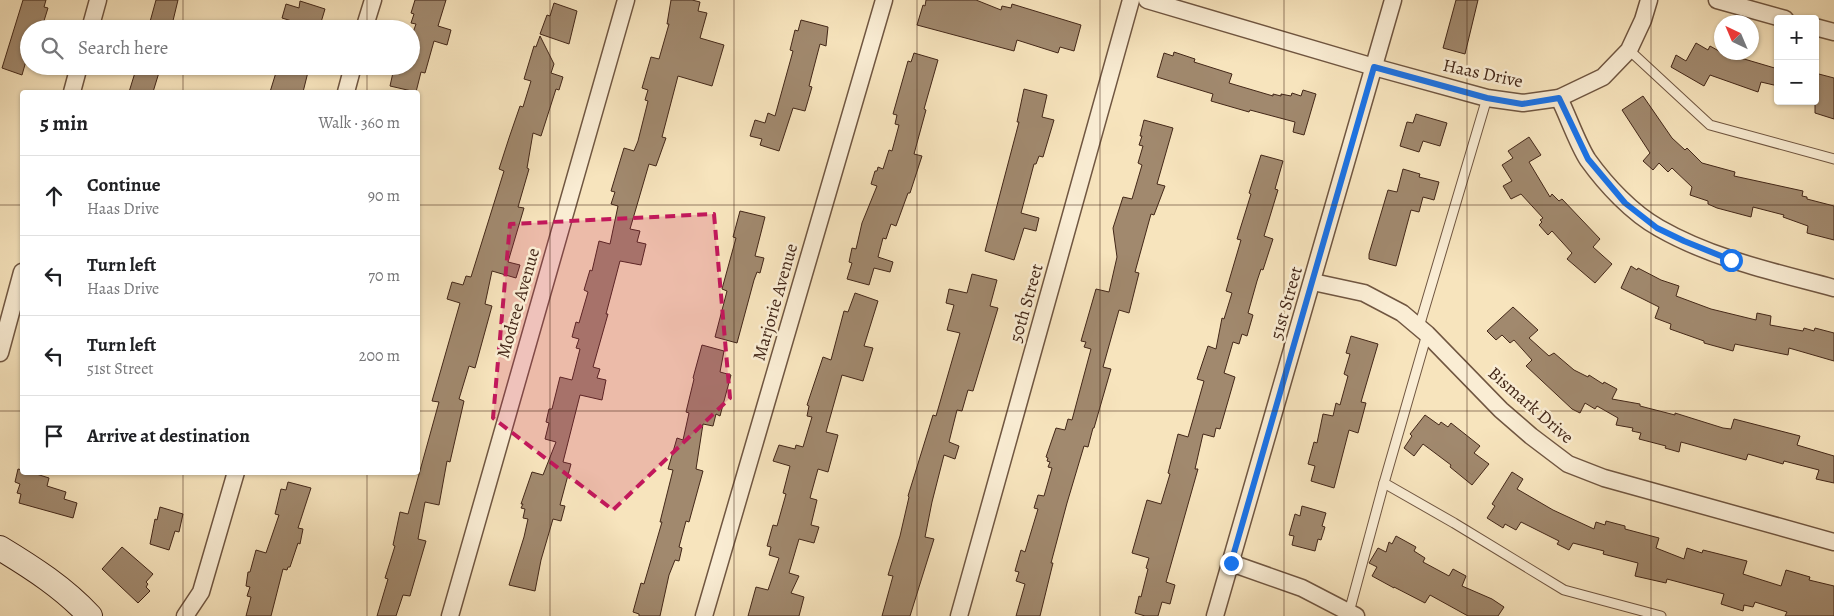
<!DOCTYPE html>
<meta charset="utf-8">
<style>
body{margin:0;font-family:Alegreya,serif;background:#f2f2f2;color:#202124}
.controls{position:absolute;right:15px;top:15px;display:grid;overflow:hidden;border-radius:5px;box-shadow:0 1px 4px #0004}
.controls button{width:45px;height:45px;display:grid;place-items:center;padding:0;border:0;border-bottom:1px solid #e0e0e0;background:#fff;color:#202124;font:25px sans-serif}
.compass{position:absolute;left:1714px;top:15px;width:45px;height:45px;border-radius:50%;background:#fff;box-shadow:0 1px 4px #0004;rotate:316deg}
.stop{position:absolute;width:15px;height:15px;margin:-11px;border:4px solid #1a73e8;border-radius:50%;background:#fff}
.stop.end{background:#1a73e8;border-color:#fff;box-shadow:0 1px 5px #0008}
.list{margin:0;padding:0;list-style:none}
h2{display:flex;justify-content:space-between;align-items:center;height:65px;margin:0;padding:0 20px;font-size:21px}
h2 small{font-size:16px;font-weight:400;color:#757577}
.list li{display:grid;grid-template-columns:32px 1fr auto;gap:15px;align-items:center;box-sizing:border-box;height:80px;padding:0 20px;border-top:1px solid #e0e0e0}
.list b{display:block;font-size:19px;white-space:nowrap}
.list p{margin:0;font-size:16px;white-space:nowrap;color:#757577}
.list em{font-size:16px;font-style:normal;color:#757577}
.icon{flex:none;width:28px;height:28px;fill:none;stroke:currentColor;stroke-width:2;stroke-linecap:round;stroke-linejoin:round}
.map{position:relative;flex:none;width:1834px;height:616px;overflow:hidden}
.search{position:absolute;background:#fff;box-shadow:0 1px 4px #0004;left:20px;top:20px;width:400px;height:55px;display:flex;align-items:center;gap:12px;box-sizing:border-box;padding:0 18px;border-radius:28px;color:#757577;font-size:19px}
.panel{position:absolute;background:#fff;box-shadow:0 1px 4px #0004;left:20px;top:90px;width:400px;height:385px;border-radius:5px}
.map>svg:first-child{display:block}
.building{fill:#a1896e;stroke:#432718}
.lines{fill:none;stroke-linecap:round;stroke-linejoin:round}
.lane-casing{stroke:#705641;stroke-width:11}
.street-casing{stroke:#705641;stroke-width:19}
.secondary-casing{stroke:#432718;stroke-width:26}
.lane{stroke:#faedd4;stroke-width:9}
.street{stroke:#faedd4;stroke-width:16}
.secondary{stroke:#faedd4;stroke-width:24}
.route{stroke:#1a73e8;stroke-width:6}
.marked{fill:#c2185b;fill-opacity:0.2;stroke:#c2185b;stroke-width:4;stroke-dasharray:10 6;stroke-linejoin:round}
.grid{fill:none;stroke:#432718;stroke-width:1;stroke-opacity:0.55}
.labels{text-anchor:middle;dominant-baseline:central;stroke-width:5;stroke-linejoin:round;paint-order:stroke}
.street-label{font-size:18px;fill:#432718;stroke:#faedd4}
</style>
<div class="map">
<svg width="1834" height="616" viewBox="0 0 1834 616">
<rect width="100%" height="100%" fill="#f7e4bd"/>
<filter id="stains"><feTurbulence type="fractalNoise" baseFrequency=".004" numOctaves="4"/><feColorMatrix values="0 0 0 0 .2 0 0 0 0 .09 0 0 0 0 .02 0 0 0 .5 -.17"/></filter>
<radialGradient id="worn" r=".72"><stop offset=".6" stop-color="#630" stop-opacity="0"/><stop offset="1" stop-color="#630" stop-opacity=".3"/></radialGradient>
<g class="building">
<polygon points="23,0 46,0 44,7 48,8 43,24 40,23 38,29 29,29 29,62 26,61 22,75 2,68"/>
<polygon points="156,0 178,0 171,29 148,29"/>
<polygon points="415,0 446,0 438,26 451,30 447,45 434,41 425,73 421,72 416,92 390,86 394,68 400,69 400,66 411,66 411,38 416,24 411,23 414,14 411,13"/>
<polygon points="671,0 692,0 700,2 698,11 707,13 700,38 724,45 712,86 678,76 662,137 666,138 656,166 649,164 630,229 640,231 637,242 646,244 641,265 620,261 606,314 608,314 593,367 600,369 597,378 606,380 602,400 580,395 563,462 571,464 560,505 565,506 561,521 553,519 541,560 535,591 509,585 524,537 528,519 523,518 525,509 521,508 523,504 521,504 532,472 543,475 556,442 545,439 549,423 546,422 549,409 552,409 560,377 572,380 580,349 576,348 579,339 572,337 576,322 579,323 588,292 584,290 590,270 592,271 599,241 610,244 618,206 611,204 615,192 611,191 624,148 634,151 638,141 648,101 645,100 648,90 642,88 651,57 659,59 669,24 667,24"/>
<polygon points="926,0 976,0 1001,10 1002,6 1011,8 1012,4 1081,25 1074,51 1060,47 1058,53 1017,40 1014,51 917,25 923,5 925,6"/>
<polygon points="1456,0 1478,0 1465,54 1443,48"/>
<polygon points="300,1 325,9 319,29 293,29 295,22 282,18 286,4 299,8"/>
<polygon points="554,3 577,11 569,44 540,34 547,15 550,16"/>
<polygon points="801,20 828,27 826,46 820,44 809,86 812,87 805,111 793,108 779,151 760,145 762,139 750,136 755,120 765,123 768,113 775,116 793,51 790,50 795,30 798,31"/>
<polygon points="540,36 554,64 551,73 563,77 559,90 556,89 541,136 533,133 527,168 529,169 518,207 524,208 508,262 520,265 516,278 492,271 485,304 492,306 475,368 469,366 459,399 464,401 450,462 447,461 439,505 425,502 418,539 426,541 410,596 403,595 396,616 377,616 388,579 385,578 395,546 393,545 400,512 408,514 439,402 432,401 460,303 447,299 452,282 463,285 466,276 471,277 504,171 499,169 509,138 520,106 523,107 531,81 524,79 534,46 536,47"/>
<polygon points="1696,43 1708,50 1710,46 1733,59 1734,56 1778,69 1778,86 1761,82 1758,92 1710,75 1704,86 1671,67 1676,55 1686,61"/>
<polygon points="1174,52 1195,59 1194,62 1232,74 1229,83 1273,96 1273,94 1281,96 1281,94 1291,96 1292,93 1301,96 1303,90 1316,94 1304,135 1293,132 1295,122 1250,110 1249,112 1211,101 1213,94 1157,77 1164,53 1173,56"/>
<polygon points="914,53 938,60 924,109 926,110 914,154 922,156 910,193 908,193 896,226 891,224 886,239 883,238 878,257 893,262 890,272 874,268 869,285 847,279 852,263 849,262 852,248 856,249 862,223 877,186 871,184 875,171 877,171 878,167 883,169 889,150 892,151 899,125 895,124 897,115 893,114 908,61 911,62"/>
<polygon points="137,66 161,66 153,92 129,92"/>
<polygon points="278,66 299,66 298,69 308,72 303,92 270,92"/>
<polygon points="1815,73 1834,78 1834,119 1815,113"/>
<polygon points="1024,89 1047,95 1042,117 1054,120 1043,157 1039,156 1036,164 1034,164 1021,213 1039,218 1036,231 1024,228 1014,260 985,251 1019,122 1017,122"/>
<polygon points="1643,96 1672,138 1685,150 1687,148 1702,163 1735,172 1734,176 1803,191 1802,196 1807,197 1807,199 1834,206 1834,240 1807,233 1808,226 1783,217 1784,215 1753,207 1751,217 1717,208 1708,204 1708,201 1690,195 1692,187 1672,168 1668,172 1659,163 1653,170 1643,161 1650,153 1622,110"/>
<polygon points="1416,114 1447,123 1440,146 1423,141 1419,152 1400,146 1407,122 1413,123"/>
<polygon points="1144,120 1173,128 1157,184 1165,186 1154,215 1151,214 1135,272 1139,273 1129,313 1119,310 1103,367 1111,369 1094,428 1093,428 1088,447 1084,446 1067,503 1051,563 1053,563 1040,616 1016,616 1025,584 1016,581 1019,572 1015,571 1021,550 1025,552 1038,509 1034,508 1038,495 1044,496 1052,468 1048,467 1050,462 1047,461 1048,458 1046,457 1056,428 1065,430 1068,419 1072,420 1091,349 1084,347 1086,342 1081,341 1096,289 1109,292 1117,257 1113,228 1123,197 1132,199 1142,165 1138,163 1143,146 1139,145 1142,136 1140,136"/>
<polygon points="1529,137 1541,155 1529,162 1550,197 1552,194 1559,201 1562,199 1600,239 1593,247 1612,264 1595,283 1567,259 1572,253 1552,231 1548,235 1539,225 1542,222 1540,220 1543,218 1521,194 1511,199 1503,186 1512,181 1502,165 1513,158 1508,151"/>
<polygon points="1261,155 1283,161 1275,189 1278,190 1264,236 1273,239 1263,270 1261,269 1257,281 1248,313 1253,315 1247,336 1242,334 1239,344 1233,342 1224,373 1235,377 1220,429 1216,428 1214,437 1203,434 1195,469 1198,469 1166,582 1175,585 1170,604 1162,602 1158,616 1145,616 1135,613 1139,596 1141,597 1148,569 1146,568 1149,558 1132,553 1147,500 1161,504 1170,474 1168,473 1178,434 1188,437 1204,381 1197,379 1208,346 1216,349 1222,318 1224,319 1232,293 1226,291 1241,240 1237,239 1251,194 1249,193"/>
<polygon points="1403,169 1420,174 1419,177 1439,182 1434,200 1423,197 1419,212 1411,210 1396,266 1369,259 1369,254 1388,190 1397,192"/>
<polygon points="740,211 765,217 755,256 764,258 760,273 757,272 754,280 737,343 715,337 727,291 722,289 736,238 733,237"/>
<polygon points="1631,266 1637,270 1638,268 1661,280 1679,286 1676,296 1711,309 1756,320 1757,313 1771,316 1770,325 1803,331 1804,328 1814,331 1815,328 1834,333 1834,361 1789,348 1788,355 1735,344 1733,351 1704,343 1704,341 1670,329 1671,324 1655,318 1659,307 1621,288"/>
<polygon points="972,274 997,280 990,306 998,308 973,391 968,390 962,411 957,410 949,442 959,446 955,459 944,455 932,502 925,537 934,539 910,616 882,616 893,576 888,575 900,536 909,497 908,496 933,415 936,416 960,333 947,330 954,305 946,303 949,289 967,293"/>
<polygon points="855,293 878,301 864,346 873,348 863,381 842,375 826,432 838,435 828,472 818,469 810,498 817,500 811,525 819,527 814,543 799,539 789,573 799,576 791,593 804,597 799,616 748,616 756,587 768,590 779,558 769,555 771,547 767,546 773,525 777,526 786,494 783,493 790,466 773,461 779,445 795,449 796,445 803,447 812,417 807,416 809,406 807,405 823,357 831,360 844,311 848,312"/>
<polygon points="1513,307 1538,330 1529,338 1549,356 1554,353 1574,370 1588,377 1589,375 1603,384 1604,382 1617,389 1612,399 1640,404 1640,406 1675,415 1675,413 1723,428 1731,429 1734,419 1800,436 1797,445 1834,456 1834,483 1816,479 1819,470 1784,461 1783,464 1748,454 1746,460 1681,442 1679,452 1665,448 1666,446 1639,439 1641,433 1632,431 1633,428 1616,425 1618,418 1597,406 1595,409 1585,403 1580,413 1572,409 1526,366 1532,360 1514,340 1510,343 1502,335 1496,340 1487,331"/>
<polygon points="1351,336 1378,344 1361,402 1366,403 1358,433 1349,430 1334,488 1311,481 1315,466 1308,464 1314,442 1317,443 1323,414 1333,416 1336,403 1340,405 1348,376 1344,374 1350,354 1346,353"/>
<polygon points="702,345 724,351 720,372 731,375 720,416 716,414 713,426 703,424 696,469 703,471 689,522 686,521 679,547 682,548 679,561 675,560 669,575 660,616 639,616 639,614 633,612 641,583 644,584 662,522 660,522 673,470 668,469 677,438 683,440 689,413 686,412 694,379 693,378"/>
<polygon points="1425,415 1439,425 1441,422 1448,427 1451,423 1480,446 1474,453 1489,464 1472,485 1450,467 1451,465 1423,444 1414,456 1404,448 1412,436 1410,434"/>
<polygon points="18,469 22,470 22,472 30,472 49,478 47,486 66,492 64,499 77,503 73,518 19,503 21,494 17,493 20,484 15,482"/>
<polygon points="1512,472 1523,479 1517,489 1553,510 1594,529 1596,522 1605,525 1606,521 1625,526 1625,529 1659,538 1656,548 1684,559 1687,548 1702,553 1703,550 1747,561 1743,574 1781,586 1786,570 1810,577 1809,580 1834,586 1834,616 1785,616 1787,612 1755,602 1753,607 1744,605 1743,611 1721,604 1724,594 1667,579 1666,583 1635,576 1638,563 1603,554 1604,551 1573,543 1569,550 1557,544 1559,541 1521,522 1516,530 1505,524 1503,528 1487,518 1495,506 1492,504"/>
<polygon points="288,482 311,488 298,528 303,529 300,544 298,543 290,567 288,567 287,570 283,569 271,616 246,616 251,597 247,596 250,587 246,586 248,572 250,572 256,550 266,553 279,515 275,514 281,489 286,490"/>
<polygon points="1302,506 1326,513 1322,526 1325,527 1321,540 1318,539 1315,551 1292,545 1294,536 1289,535 1295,514 1300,516"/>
<polygon points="160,507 183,514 179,532 175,531 169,550 150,544 155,519 157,520"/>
<polygon points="1396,536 1416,547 1414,551 1425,558 1423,562 1449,576 1453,569 1466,576 1462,586 1492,599 1504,607 1498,616 1468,616 1430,595 1425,603 1394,587 1394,588 1372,576 1377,567 1369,563 1378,548 1386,552 1389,542 1392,544"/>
<polygon points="122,547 153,574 146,582 148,584 146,587 150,591 138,603 102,569"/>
</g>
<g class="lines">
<defs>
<g id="lane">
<polyline points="1629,50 1710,125 1834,159"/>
<polyline points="1419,327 1487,98"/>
<polyline points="1427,334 1384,483 1454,523 1564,590 1661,616"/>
<polyline points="1348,616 1384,483"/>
</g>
<g id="street">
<polyline points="1147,0 1374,67 1487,98 1523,103 1559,98 1603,77 1629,50 1643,20 1649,0"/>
<polyline points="1717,0 1785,19"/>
<polyline points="1815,27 1834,32"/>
<polyline points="90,29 98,0"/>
<polyline points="364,29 373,0"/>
<polyline points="72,92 79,66"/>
<polyline points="346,92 353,66"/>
<path d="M1559,98C1568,116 1578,145 1588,160C1606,185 1632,213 1659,228C1713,259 1775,272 1834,288"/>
<polyline points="1313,282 1364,293 1402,313 1427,334 1501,410 1531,436 1568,464 1604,478 1834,542"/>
<polyline points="0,353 22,272"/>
<polyline points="1231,563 1302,588 1356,616"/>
<polyline points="185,616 201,592 236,472"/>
<polyline points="450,616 626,0"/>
<polyline points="704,616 884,0"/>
<polyline points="959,616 1131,0"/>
<polyline points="1215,616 1393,0"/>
</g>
<path id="secondary" d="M0,548C33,568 64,588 90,616"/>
</defs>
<use href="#lane" class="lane-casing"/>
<use href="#street" class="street-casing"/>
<use href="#secondary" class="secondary-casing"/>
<use href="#lane" class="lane"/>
<use href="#street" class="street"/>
<use href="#secondary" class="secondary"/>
</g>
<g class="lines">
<polyline class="route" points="1231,563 1374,67 1487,98 1522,104 1559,98 1588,159 1625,203 1657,228 1684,241 1731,260"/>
</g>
<path class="marked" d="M714,214L730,398L613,510L493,418L510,224Z"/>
<path class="grid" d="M183,0V29M367,0V29M550,0V616M734,0V616M917,0V616M1100,0V616M1284,0V616M1467,0V616M1651,0V616M183,66V92M367,66V92M0,205H22M418,205H1834M0,411H22M418,411H1834M183,472V616M367,472V616"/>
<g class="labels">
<g class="street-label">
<text transform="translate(1483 73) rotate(12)">Haas Drive</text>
<text transform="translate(775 302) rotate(-74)">Marjorie Avenue</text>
<text transform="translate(518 303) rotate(-74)">Modree Avenue</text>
<text transform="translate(1026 303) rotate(-74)">50th Street</text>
<text transform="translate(1286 303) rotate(-74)">51st Street</text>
<text transform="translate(1531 405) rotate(41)">Bismark Drive</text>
</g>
</g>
<rect width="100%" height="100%" filter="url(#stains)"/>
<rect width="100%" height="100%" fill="url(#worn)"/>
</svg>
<div class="controls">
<button>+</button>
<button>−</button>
</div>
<svg class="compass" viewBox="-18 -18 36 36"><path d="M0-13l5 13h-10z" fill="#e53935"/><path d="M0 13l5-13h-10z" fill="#757577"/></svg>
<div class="stop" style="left:1731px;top:260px"></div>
<div class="stop end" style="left:1231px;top:563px"></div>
<div class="search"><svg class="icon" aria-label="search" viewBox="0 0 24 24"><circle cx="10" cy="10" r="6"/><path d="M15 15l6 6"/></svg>Search here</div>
<section class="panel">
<h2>5 min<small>Walk · 360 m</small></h2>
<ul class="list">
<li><svg class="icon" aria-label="ahead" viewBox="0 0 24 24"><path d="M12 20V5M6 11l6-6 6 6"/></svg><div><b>Continue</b><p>Haas Drive</p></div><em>90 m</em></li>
<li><svg class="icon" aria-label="left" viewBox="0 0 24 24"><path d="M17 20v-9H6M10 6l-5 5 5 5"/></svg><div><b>Turn left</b><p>Haas Drive</p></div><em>70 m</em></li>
<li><svg class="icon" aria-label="left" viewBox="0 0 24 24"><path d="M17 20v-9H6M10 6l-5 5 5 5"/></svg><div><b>Turn left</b><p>51st Street</p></div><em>200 m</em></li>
<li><svg class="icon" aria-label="arrive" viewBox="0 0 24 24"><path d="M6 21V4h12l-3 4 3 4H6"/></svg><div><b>Arrive at destination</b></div></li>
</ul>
</section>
</div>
